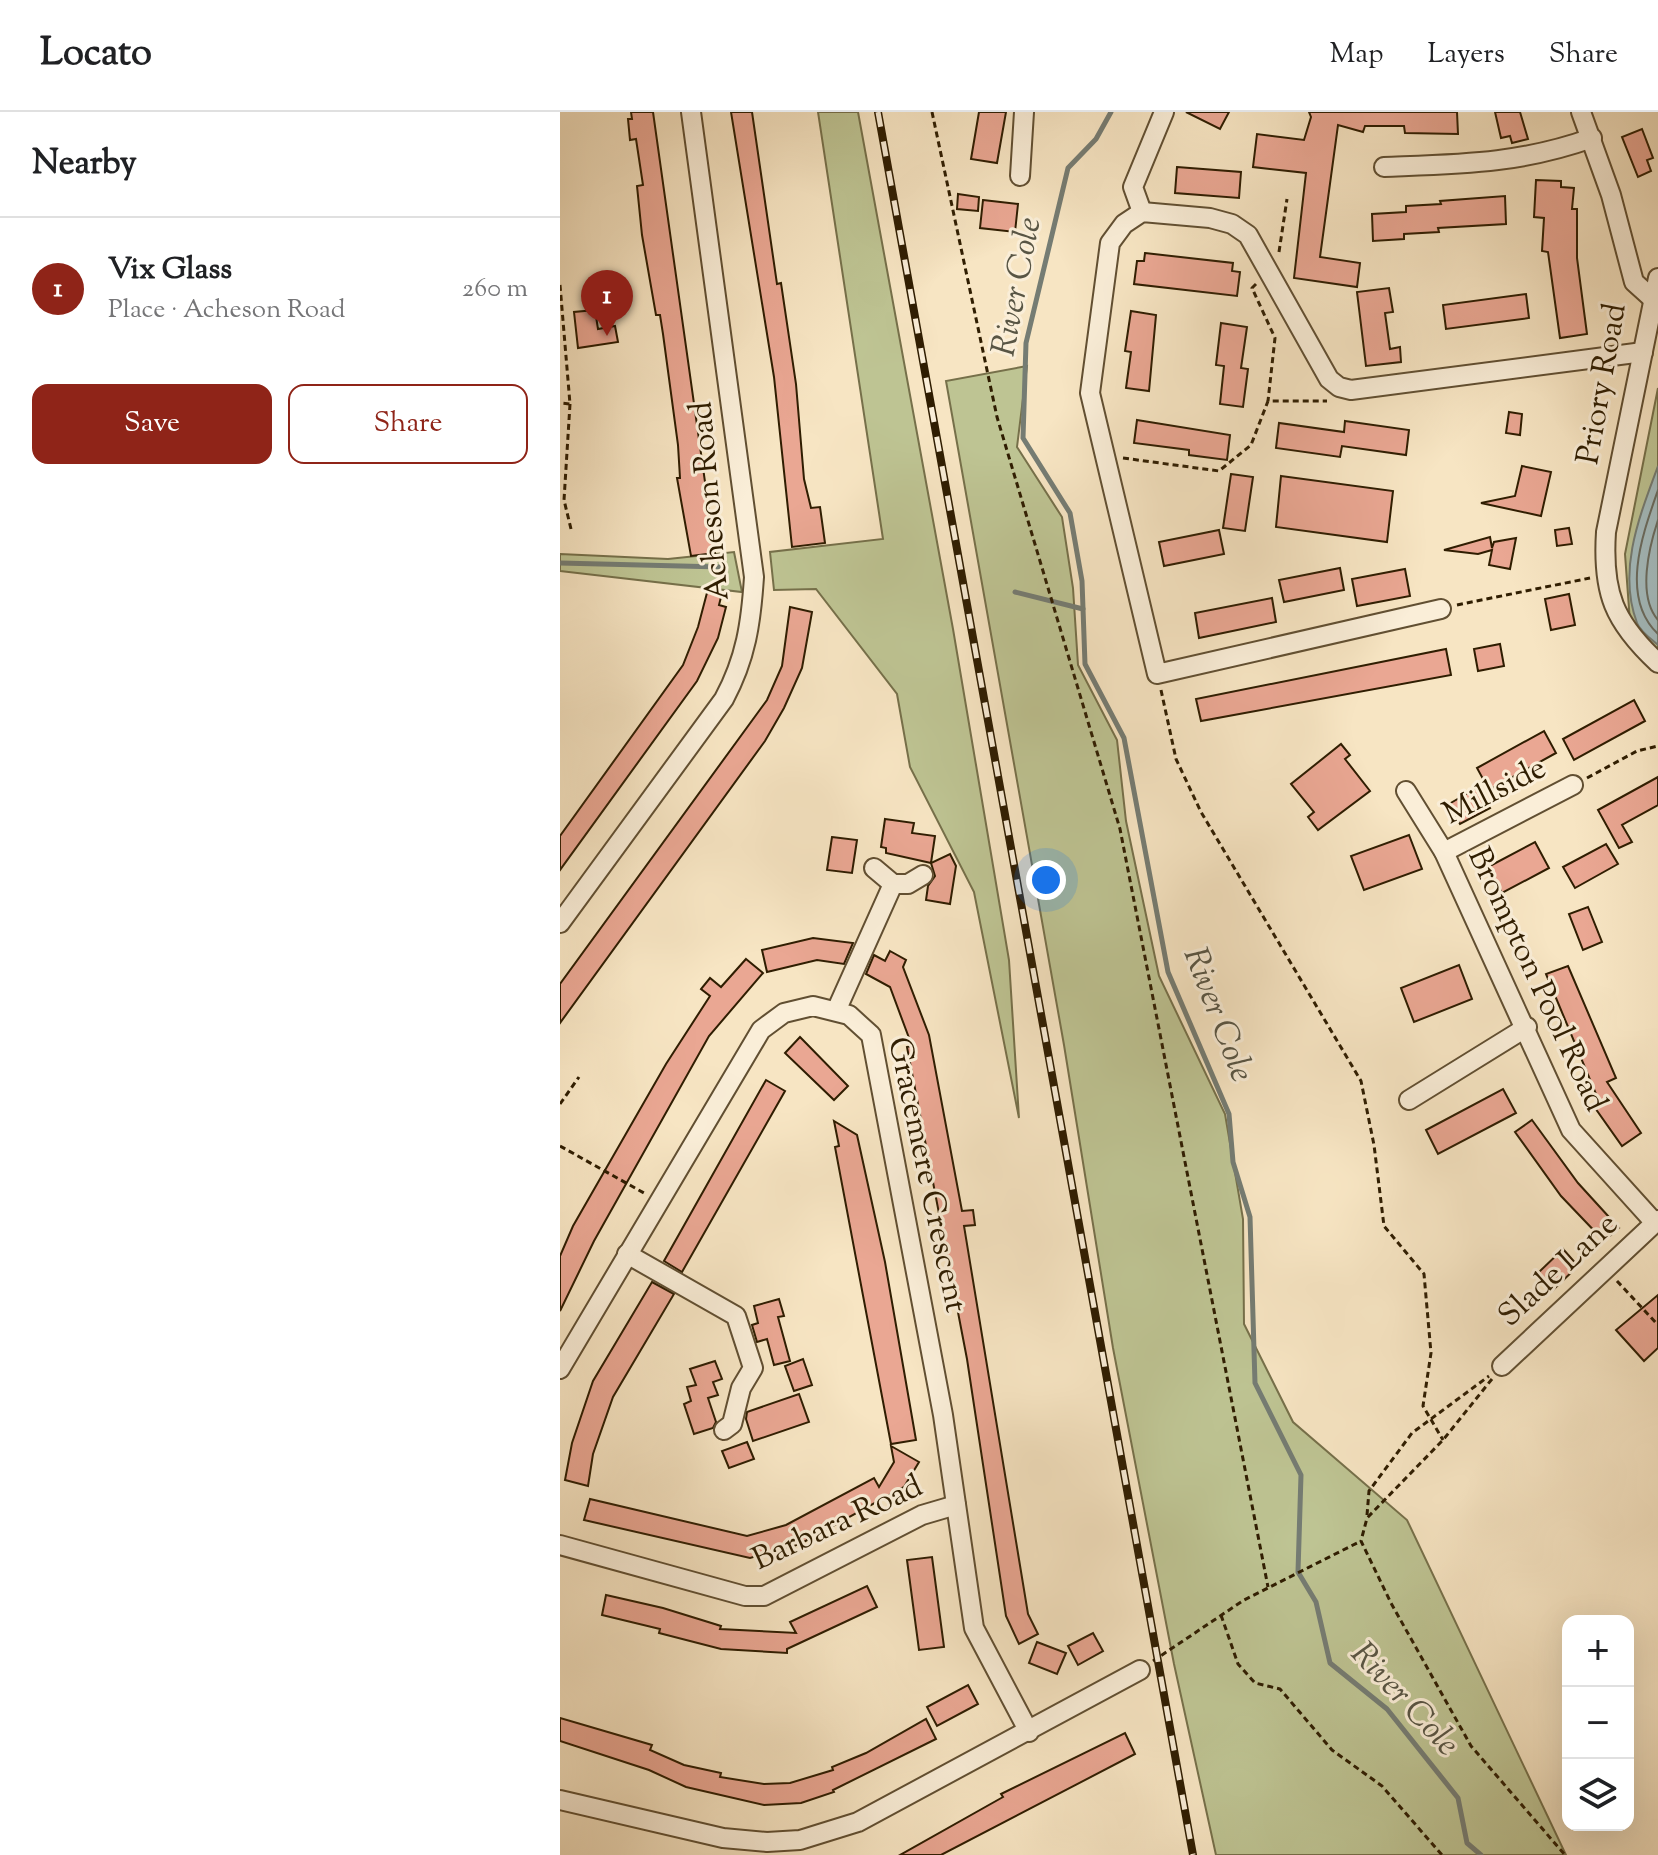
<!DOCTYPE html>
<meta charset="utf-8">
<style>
body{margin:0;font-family:"Sorts Mill Goudy",serif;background:#f6f6f6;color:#202124}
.controls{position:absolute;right:24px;bottom:24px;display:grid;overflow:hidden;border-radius:16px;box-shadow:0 8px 32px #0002}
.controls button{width:72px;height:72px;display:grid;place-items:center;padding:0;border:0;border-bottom:2px solid #e0e0e0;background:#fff;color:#202124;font:40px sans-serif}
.you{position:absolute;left:486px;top:768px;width:28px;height:28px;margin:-20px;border:6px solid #fff;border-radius:50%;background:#1a73e8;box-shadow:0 0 0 12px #1a73e833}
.badge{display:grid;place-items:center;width:52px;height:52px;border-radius:50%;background:#8f2418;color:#fff;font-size:26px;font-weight:700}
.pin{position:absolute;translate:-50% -66px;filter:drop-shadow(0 2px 4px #0008)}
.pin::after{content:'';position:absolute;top:42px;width:28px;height:24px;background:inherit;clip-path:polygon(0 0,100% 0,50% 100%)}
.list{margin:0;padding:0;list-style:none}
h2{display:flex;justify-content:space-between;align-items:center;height:104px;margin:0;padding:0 32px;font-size:34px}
h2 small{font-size:26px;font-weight:400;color:#757577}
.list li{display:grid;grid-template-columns:52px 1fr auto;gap:24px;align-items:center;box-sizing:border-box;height:144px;padding:0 32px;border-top:2px solid #e0e0e0}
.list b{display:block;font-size:30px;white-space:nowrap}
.list p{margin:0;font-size:26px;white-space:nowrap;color:#757577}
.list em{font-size:26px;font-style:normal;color:#757577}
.actions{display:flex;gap:16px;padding:24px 32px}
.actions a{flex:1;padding:18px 0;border:2px solid #8f2418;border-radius:16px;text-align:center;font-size:28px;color:#8f2418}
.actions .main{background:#8f2418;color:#fff}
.icon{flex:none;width:44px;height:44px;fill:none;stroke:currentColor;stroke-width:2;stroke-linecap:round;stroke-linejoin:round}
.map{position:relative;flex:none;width:1098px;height:1743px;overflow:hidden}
header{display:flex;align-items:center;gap:48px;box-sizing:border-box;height:112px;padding:0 40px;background:#fff;border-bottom:2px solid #e0e0e0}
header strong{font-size:38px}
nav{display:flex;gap:44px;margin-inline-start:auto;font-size:28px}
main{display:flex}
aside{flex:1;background:#fff}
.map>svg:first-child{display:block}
.green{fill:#bec493;stroke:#76704a;stroke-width:2}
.water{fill:#a4bcbf;stroke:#757c73;stroke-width:2}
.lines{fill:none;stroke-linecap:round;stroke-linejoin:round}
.shore{stroke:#6a6c60;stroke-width:2}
.stream{stroke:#757c73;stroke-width:5}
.building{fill:#eaa793;stroke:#2f1d01;stroke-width:2}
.minor-casing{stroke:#614f32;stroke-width:22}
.path{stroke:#2f1d01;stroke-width:3;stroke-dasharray:6 4;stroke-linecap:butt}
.minor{stroke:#faeed8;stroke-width:18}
.rail-casing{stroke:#2f1d01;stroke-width:8}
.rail{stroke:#faeed8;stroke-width:5;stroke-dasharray:15;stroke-linecap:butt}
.labels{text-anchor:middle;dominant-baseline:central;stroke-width:6;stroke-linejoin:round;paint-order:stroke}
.street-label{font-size:32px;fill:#2f1d01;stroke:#faeed8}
.water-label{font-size:34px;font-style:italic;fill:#585544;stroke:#faeed8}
</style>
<header>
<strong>Locato</strong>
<nav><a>Map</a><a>Layers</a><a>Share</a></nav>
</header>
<main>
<aside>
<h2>Nearby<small></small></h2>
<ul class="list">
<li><span class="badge">1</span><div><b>Vix Glass</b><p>Place · Acheson Road</p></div><em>260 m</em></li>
</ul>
<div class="actions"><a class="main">Save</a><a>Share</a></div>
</aside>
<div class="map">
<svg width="1098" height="1743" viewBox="0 0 1098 1743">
<rect width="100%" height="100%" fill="#f7e5c3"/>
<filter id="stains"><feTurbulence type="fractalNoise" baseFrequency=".0025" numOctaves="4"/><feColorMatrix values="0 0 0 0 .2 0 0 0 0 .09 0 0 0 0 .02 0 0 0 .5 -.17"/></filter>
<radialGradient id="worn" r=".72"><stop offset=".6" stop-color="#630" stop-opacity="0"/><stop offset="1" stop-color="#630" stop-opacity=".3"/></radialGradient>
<g class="green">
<polygon points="258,0 298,0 393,517 449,848 459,1006 414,780 350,655 337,582 256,477 214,478 210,440 323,427"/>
<polygon points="467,254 457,335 502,405 513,476 518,553 557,628 566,709 599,864 665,1002 683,1107 684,1212 733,1310 847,1408 1006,1743 656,1743 614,1552 553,1236 504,933 386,269"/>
<polygon points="1098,276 1098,541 1070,510 1065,442"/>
<polygon points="174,440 182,480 0,459 0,442 108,447"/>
</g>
<path class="water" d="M1098,354V533C1091,527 1080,519 1077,511C1057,458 1080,403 1098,354Z"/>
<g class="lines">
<g class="shore">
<path d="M1098,378C1083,421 1059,485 1098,522"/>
<path d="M1098,408C1089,435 1077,484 1098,508"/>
</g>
<g class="stream">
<polyline points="551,0 536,27 508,56 466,231 463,326 510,401 522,469 525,552 564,626 608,860 669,1002 673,1050 690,1105 695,1271 741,1363 738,1460 756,1490 770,1551 827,1597 898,1686 907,1731 921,1743"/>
<polyline points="0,451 161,455"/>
<polyline points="455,480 523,497"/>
</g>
</g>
<g class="building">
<polygon points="71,0 93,0 155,441 131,444 117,366 120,366 118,333 103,222 100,203 96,203 82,123 77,74 83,73 76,27 70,28 68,7 72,7"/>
<polygon points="171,0 192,0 217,172 221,171 236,272 244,367 251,396 260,395 265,431 232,435 214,265"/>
<polygon points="419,0 446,0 437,51 411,47"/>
<polygon points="626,0 669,0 660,17"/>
<polygon points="749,0 897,0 898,22 845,21 844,14 805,14 803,20 778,13 760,145 800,151 797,175 734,166 746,61 693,55 697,22 744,28 751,5"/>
<polygon points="935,0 960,0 968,27 952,31 950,24 941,26"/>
<polygon points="1082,17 1093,46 1087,48 1091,59 1078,65 1062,25"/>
<polygon points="617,55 681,60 679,86 615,81"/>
<polygon points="976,68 1001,69 1001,75 1014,76 1012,97 1017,97 1017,146 1027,222 1000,226 988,140 982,139 984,106 974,105"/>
<polygon points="398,82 419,85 418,99 397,97"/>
<polygon points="945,84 946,112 878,116 879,120 844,122 844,127 813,129 812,102 846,100 846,94 881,92 880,89"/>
<polygon points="423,88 458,92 455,120 420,116"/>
<polygon points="585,141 673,151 672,159 680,160 677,184 574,172 577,149 584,149"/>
<polygon points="829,176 833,200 825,201 830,237 840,235 841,250 806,254 797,180"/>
<polygon points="966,182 969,206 886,217 883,193"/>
<polygon points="35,198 38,217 55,214 58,230 18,236 14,200"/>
<polygon points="571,199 596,203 589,279 566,276 571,240 565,239"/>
<polygon points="661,211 687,215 681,256 688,257 683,295 660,292 664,254 656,253"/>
<polygon points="949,300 962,302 960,323 946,321"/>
<polygon points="577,308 670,323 667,348 629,343 629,338 574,331"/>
<polygon points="785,309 849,318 846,343 782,334 780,345 716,336 719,311 784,320"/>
<polygon points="962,354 991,360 981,404 921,391 955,384"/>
<polygon points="671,362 693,365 685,419 663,416"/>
<polygon points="721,364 833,379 827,430 716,415"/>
<polygon points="1009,416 1012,432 997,434 995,418"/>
<polygon points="659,418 664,442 604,454 599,430"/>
<polygon points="930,425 932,436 934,430 956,426 950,457 929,453 932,438 918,442 884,438"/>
<polygon points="780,456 784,478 724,490 719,468"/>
<polygon points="845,457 850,484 797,494 792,467"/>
<polygon points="148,477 162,481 159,493 166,495 158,526 137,569 0,758 0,724 123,553 138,515"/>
<polygon points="1009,482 1015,513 991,518 985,487"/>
<polygon points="712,486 716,510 639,526 635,501"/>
<polygon points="230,495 252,500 242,556 224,596 205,629 0,911 0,872 207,588 222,554"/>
<polygon points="940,532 944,554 918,559 914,537"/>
<polygon points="886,537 891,563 641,609 636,587"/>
<polygon points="1074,588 1085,609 1014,648 1003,627"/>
<polygon points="984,619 996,641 929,678 917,656"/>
<polygon points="781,632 790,643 785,647 810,679 758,718 748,705 754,700 731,672"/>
<polygon points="1098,665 1098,693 1062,713 1072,730 1059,736 1038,698"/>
<polygon points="918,675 930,696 900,712 889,692"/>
<polygon points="325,707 354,711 352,721 375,724 371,751 326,741 326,736 321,735"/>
<polygon points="849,723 862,757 804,778 791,744"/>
<polygon points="272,725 297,728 292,761 267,758"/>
<polygon points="975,730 989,756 942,781 928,755"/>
<polygon points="1046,732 1058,752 1015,776 1003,755"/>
<polygon points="390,742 396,754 390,792 366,788 368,774 375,764 371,751"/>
<polygon points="1028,795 1042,830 1023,838 1009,802"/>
<polygon points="253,826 293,831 284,852 257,848 207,860 202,838"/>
<polygon points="330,839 346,848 343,855 369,923 402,1099 413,1098 415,1113 404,1114 468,1502 478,1522 459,1532 446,1504 407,1247 347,935 352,934 330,875 306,862 314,843 325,849"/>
<polygon points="186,847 203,861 149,924 34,1129 0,1199 0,1144 13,1114 106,952 150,884 141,877 150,866 161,875"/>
<polygon points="899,853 912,887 854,910 841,876"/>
<polygon points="1008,854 1056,966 1047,970 1081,1021 1062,1034 1033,993 1039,989 986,862"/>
<polygon points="240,925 288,974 274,988 225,941"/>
<polygon points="206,968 225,979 122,1160 104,1149"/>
<polygon points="943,977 956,1001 878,1042 866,1018"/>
<polygon points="972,1008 1018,1071 1059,1116 1044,1129 1001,1084 955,1020"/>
<polygon points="274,1009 297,1023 325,1150 356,1328 331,1332 275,1035 279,1034"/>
<polygon points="1003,1137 1018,1154 993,1178 978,1161"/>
<polygon points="92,1170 114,1182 53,1285 33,1342 28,1374 5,1368 12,1331 33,1269"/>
<polygon points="1098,1183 1098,1236 1084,1249 1056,1218"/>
<polygon points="219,1187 224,1204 218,1205 230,1249 214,1253 207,1227 197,1230 192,1213 198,1211 194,1194"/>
<polygon points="243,1247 252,1273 234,1279 225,1254"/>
<polygon points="155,1249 162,1267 153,1270 158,1283 148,1286 156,1310 153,1316 134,1322 124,1292 131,1289 127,1275 136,1273 130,1257"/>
<polygon points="239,1282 249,1310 193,1329 186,1307 187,1300"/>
<polygon points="187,1330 194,1347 169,1356 162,1339"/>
<polygon points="331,1334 359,1350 344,1375 240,1432 190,1446 24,1408 30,1387 187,1424 226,1413 314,1366 319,1375 334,1350"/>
<polygon points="372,1445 384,1535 359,1538 347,1448"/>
<polygon points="307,1474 317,1495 227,1537 227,1541 161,1537 99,1521 100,1517 42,1503 46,1483 103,1496 161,1514 160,1517 236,1521 230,1510"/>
<polygon points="533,1521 543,1539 518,1553 508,1534"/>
<polygon points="477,1530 506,1541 497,1562 469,1551"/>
<polygon points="408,1573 418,1592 377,1614 367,1595"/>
<polygon points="0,1606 92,1633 90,1638 124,1653 161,1661 160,1665 204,1672 230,1671 273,1658 272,1655 306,1641 366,1607 376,1627 273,1678 274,1680 241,1691 204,1693 126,1675 89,1658 0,1629"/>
<polygon points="565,1621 575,1642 381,1743 340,1743 443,1685 441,1682"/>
</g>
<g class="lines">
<defs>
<g id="minor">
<polyline points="1021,0 1051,83 1074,170 1094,188"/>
<path d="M824,55C900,52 959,52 1032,26"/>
<polyline points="460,64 464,0"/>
<polyline points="582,100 573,75 604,0"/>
<path d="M1098,166L1046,420C1042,481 1054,510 1098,551"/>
<polyline points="881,497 597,562 530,281 550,131 564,112 582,100 650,106 672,112 688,123 769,267 779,275 791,278 1083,240"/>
<polyline points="846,679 884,740 1011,1018 1095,1111"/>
<polyline points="884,740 1013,673"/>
<polyline points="314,756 333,772 348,772 363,763"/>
<path d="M0,811L164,587C186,546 191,511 194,465L131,0"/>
<polyline points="276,899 333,772"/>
<polyline points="849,988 967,915"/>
<polyline points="67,1142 176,1204 193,1256 181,1276 172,1312 164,1318"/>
<polyline points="942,1254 1098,1108"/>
<polyline points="0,1257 201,918 224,901 253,894 289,903 311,923 383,1303 414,1516 469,1620"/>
<polyline points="0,1433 185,1484 204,1484 362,1403 396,1393"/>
<polyline points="0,1688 163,1726 207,1730 240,1728 298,1710 580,1558"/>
</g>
</defs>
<use href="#minor" class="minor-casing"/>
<g class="path">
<polyline points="372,0 437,305 560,717 708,1475"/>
<polyline points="719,140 727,87"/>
<polyline points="696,172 692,176 715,226 708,289"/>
<polyline points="0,173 10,292 0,291"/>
<polyline points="10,292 4,388 11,417"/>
<polyline points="563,346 659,359 691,333 708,289 767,289"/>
<polyline points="897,493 1030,466"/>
<polyline points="601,578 616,647 641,700 801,969 814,1033 824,1114 864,1162 871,1241 863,1294 883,1328"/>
<polyline points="1027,666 1077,639 1098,634"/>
<polyline points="0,992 19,965"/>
<polyline points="0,1034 84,1081"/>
<polyline points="1057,1169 1098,1213"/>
<polyline points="932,1267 883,1328 807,1406 801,1429 831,1491 911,1634 1005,1743"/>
<polyline points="807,1403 809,1379 852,1321 929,1264"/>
<polyline points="661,1503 678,1552 695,1571 720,1577 772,1638 822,1674 882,1743"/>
<polyline points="593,1549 684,1488 801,1429"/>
</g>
<use href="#minor" class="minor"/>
<defs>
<polyline id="rail" points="318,0 633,1743"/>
</defs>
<use href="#rail" class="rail-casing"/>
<use href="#rail" class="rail"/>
</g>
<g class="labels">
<g class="street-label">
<text transform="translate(1043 272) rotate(-80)">Priory Road</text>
<text transform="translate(151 389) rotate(-95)">Acheson Road</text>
<text transform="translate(935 680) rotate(-27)">Millside</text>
<text transform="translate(976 868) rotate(65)">Brompton Pool Road</text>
<text transform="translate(366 1063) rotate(78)">Gracemere Crescent</text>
<text transform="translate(999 1159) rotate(-43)">Slade Lane</text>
<text transform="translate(278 1412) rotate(-25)">Barbara Road</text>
</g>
<g class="water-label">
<text transform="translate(458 175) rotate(-79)">River Cole</text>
<text transform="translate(657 903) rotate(69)">River Cole</text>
<text transform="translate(844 1588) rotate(47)">River Cole</text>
</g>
</g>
<rect width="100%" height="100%" filter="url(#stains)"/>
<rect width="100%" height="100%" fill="url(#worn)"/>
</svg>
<div class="controls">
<button>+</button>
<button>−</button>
<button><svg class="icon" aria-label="layers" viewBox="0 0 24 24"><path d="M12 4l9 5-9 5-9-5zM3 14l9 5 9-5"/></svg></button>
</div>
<div class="you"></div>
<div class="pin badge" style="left:47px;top:224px">1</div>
</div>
</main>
